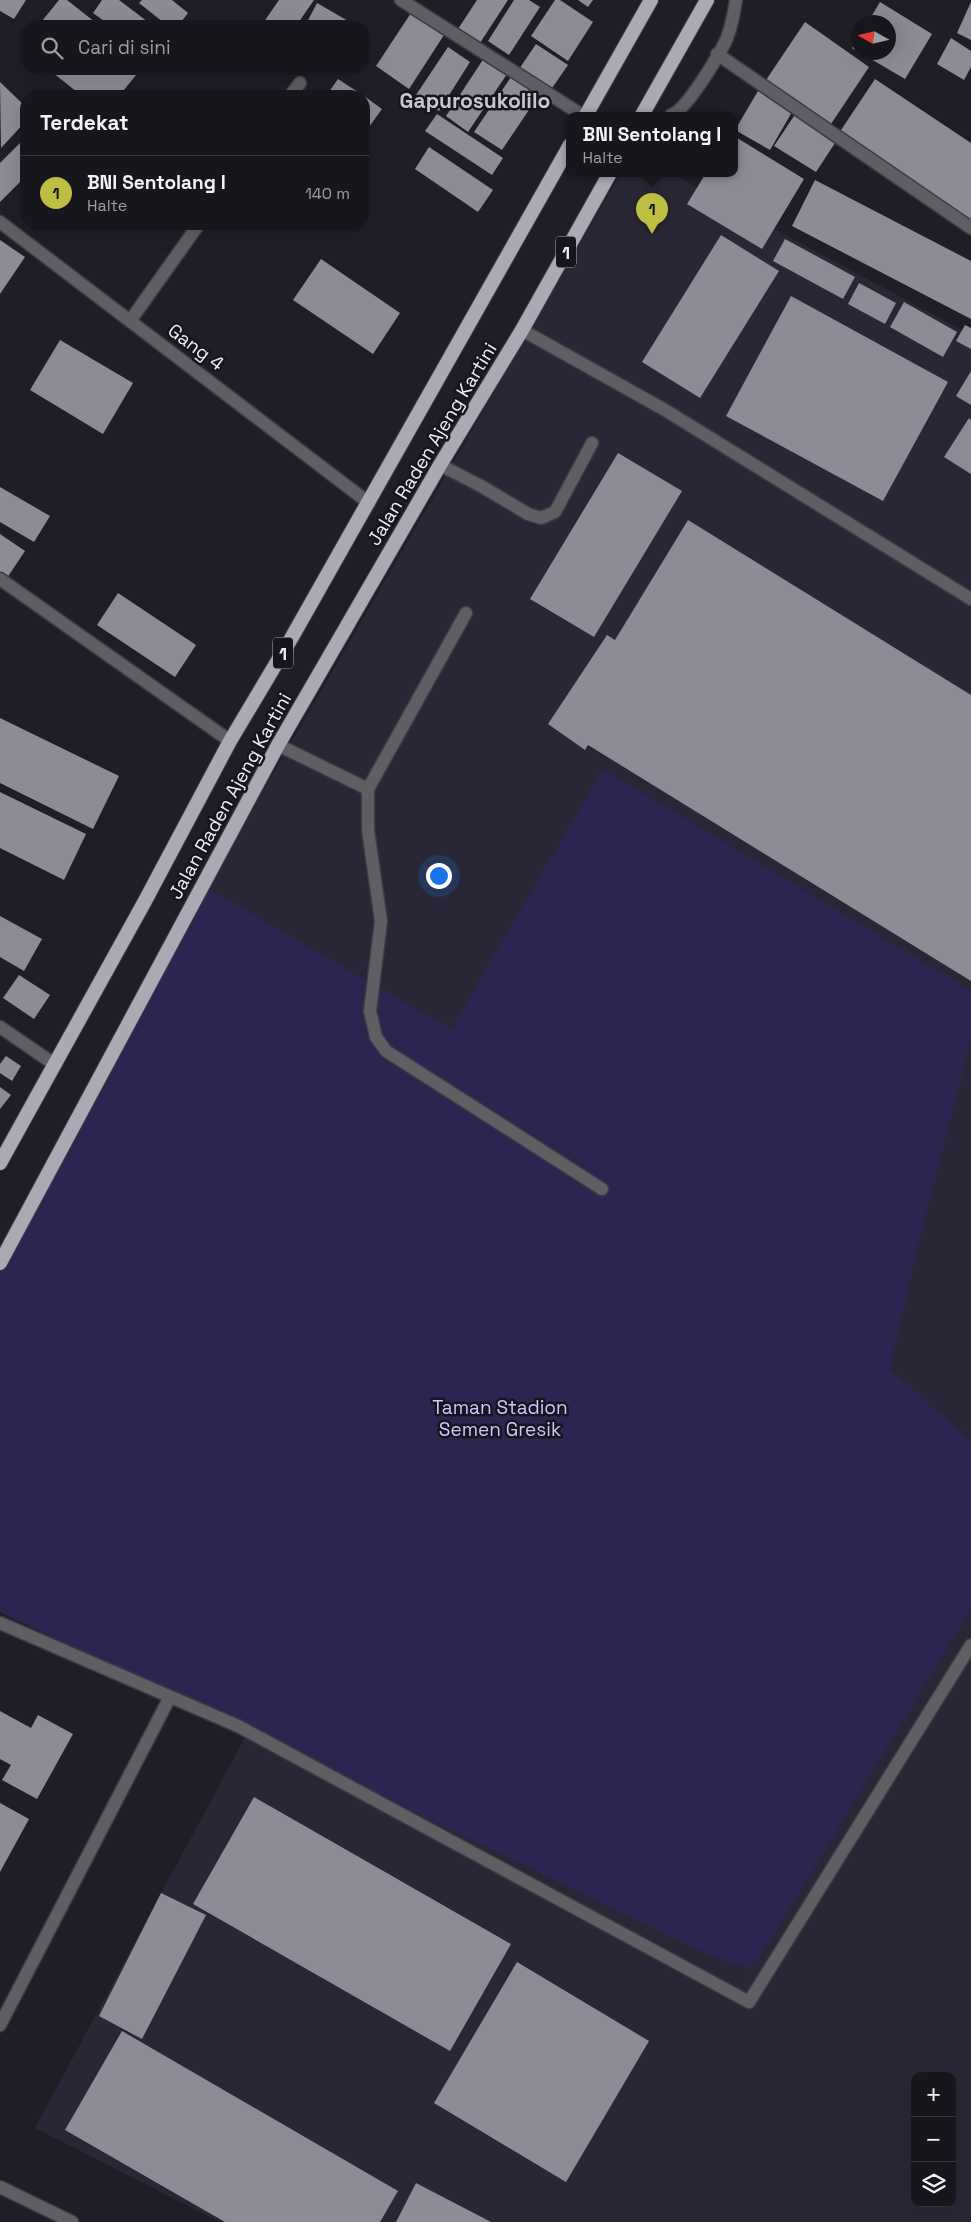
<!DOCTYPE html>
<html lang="id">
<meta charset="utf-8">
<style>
body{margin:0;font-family:"Space Grotesk",sans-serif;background:#24232a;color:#f1f3f6}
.controls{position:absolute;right:15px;bottom:15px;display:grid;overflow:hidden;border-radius:10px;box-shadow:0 5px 20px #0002}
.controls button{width:45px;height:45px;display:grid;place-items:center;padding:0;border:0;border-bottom:1px solid #36353b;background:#17161d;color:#f1f3f6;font:25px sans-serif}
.compass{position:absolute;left:851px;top:15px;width:45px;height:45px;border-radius:50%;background:#17161d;box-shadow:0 5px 20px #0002;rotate:278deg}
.you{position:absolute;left:438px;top:875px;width:18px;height:18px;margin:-12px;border:4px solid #fff;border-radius:50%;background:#1a73e8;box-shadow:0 0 0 8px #1a73e833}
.badge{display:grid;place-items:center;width:32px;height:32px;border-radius:50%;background:#bebe42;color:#111;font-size:16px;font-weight:700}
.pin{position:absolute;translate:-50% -41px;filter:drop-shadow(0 1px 2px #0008)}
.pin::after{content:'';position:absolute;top:26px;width:18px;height:15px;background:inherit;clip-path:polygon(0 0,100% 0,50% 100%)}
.popup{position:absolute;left:566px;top:112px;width:172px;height:65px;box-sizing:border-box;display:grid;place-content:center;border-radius:10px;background:#17161d;filter:drop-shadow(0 1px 4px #0005);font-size:16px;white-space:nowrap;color:#9e9fa4}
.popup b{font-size:19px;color:#f1f3f6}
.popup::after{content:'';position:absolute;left:50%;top:100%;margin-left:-10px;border:10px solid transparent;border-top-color:#17161d}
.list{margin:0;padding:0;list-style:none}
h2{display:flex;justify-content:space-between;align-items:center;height:65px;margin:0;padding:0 20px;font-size:21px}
h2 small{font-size:16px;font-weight:400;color:#9e9fa4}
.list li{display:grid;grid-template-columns:32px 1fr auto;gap:15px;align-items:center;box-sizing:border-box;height:75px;padding:0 20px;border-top:1px solid #36353b}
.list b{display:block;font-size:19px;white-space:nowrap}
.list p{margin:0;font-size:16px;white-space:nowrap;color:#9e9fa4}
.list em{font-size:16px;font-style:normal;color:#9e9fa4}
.icon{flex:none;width:28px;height:28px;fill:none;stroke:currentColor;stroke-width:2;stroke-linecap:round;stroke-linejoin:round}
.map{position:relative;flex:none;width:971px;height:2222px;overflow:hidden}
.search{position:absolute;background:#17161d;box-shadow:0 5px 20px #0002;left:20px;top:20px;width:350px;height:55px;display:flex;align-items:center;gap:12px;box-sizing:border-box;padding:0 18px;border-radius:20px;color:#9e9fa4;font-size:19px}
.panel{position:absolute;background:#17161d;box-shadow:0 5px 20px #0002;left:20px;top:90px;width:350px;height:140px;border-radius:20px}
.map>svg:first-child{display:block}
.built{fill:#292735;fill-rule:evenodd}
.green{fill:#2d2550}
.building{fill:#8c8c97}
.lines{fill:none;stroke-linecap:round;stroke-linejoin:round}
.service-casing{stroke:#3c3b44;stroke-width:15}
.minor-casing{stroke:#3c3b44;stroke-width:15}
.trunk-casing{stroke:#3c3b44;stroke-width:16}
.service{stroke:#5e5e63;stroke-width:12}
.minor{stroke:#5e5e63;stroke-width:12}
.trunk{stroke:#aaaab4;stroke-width:14}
.labels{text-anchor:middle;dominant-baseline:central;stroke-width:5;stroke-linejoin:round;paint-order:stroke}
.shield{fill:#16151e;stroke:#adacb3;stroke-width:1}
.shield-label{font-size:18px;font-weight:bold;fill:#eeedf3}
.street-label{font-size:19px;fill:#eeedf3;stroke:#16151e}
.park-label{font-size:19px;fill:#ccc6fd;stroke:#16151e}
.quarter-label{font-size:21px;font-weight:bold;fill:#c7c6d2;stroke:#16151e}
</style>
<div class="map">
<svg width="971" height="2222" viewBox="0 0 971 2222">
<rect width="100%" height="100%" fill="#1f1e27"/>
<path class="built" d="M621,173H671L971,335V2222H220L35,2128L248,1732L0,1612V1264L207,888ZM915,2076H952V2203H915Z"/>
<polygon class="green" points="603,769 971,991 971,1040 919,1242 890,1369 971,1441 971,1608 776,1932 750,1969 705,1953 0,1612 0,1264 207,888 451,1029"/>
<g class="building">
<polygon points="0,0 26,0 14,19 0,11"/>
<polygon points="59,0 67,0 100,26 38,26"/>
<polygon points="102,0 119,0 152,25 111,26 93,13"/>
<polygon points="142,0 172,0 188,13 178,26 168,26 139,3"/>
<polygon points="279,0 314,0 296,26 261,26"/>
<polygon points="477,0 508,0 478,46 456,32"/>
<polygon points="514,0 529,0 540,7 509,55 488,41"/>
<polygon points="555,0 560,0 593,22 568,61 531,36"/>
<polygon points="578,0 593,0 588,7"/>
<polygon points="880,2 932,34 905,79 859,52 888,52 888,22 868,22"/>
<polygon points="971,2 971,40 957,33"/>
<polygon points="317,3 350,22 347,26 305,26"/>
<polygon points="411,13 444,35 409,89 376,66"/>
<polygon points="805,22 869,67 829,127 764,83"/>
<polygon points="858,38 858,52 852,48"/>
<polygon points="951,38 971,51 971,67 964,80 937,64"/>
<polygon points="536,44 568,65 550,91 519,69"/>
<polygon points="448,47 470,62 439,111 416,95"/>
<polygon points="484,58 507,74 468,132 446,116"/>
<polygon points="48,69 141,69 119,96 82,96"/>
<polygon points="511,77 539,95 502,150 474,132"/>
<polygon points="338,79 364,96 326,96"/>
<polygon points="875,79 971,143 971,221 839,133"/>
<polygon points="0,82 26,107 26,121 1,148"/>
<polygon points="758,91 792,112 770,150 735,130"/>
<polygon points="364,96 382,109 369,127 364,123"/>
<polygon points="796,113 837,140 816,172 774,146"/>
<polygon points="437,114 503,158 492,175 425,131"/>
<polygon points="734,136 804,179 762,249 687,204 706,173 734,173"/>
<polygon points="26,137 26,176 0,202 0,163"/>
<polygon points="429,147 493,190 478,212 415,169"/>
<polygon points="815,180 971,261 971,319 792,226"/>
<polygon points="721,235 779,271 700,398 642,362"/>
<polygon points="785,239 855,277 843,299 773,261"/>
<polygon points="0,240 25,257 0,294"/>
<polygon points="321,259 400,313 373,354 293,300"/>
<polygon points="859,283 896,303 885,324 848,304"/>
<polygon points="791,296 948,382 883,501 726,416"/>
<polygon points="904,302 957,332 943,357 890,327"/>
<polygon points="965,325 971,328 971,349 956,341"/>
<polygon points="60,340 133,383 103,434 30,390"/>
<polygon points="971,371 971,405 956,396"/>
<polygon points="969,418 971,420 971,474 944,457"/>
<polygon points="618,453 682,491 594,637 530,599"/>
<polygon points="0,487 50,516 34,542 0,522"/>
<polygon points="688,520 971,695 971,981 588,745 585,750 548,724 607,635 615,640"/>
<polygon points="0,534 25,551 7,578 0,573"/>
<polygon points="118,593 196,645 175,677 97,625"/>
<polygon points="0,718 119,776 93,829 0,783"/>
<polygon points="0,792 86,834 64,880 0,848"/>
<polygon points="0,916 42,939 24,971 0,957"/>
<polygon points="19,975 50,995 34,1019 3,998"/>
<polygon points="6,1056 21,1066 12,1081 0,1073 0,1064"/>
<polygon points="0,1087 11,1095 0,1109"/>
<polygon points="0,1711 31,1728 38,1715 73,1734 37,1799 2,1780 11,1765 0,1759"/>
<polygon points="254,1797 511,1944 450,2051 193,1904"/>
<polygon points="0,1803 29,1819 0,1872"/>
<polygon points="161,1893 206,1915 142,2039 99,2016"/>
<polygon points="517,1962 649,2041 566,2182 434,2103"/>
<polygon points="122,2031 398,2191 380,2222 225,2222 65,2130"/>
<polygon points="416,2183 491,2222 396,2222"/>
</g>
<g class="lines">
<defs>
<g id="service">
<polyline points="717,54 971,228"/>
<path d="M671,115C686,111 720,54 727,38C732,25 734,13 736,0"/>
<polyline points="522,330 665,410 971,599"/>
<polyline points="440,465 481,486 528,514 541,518 555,512 592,443"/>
<polyline points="0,579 230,741"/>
<polyline points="278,745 368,789 466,613"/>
<polyline points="368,789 368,830 381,921 370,1011 376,1037 386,1051 602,1189"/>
<polyline points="749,2002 971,1645"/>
</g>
<g id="minor">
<polyline points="401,0 582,115"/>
<polyline points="290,96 300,83"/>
<polyline points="0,222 369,503"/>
<polyline points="130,321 199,224"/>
<polyline points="0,1027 54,1064"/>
<polyline points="0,1623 238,1726 749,2002"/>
<polyline points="0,2025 170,1697"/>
<polyline points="0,2187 72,2222"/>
</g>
<g id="trunk">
<polyline points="586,115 651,0"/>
<polyline points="642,115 707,0"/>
<polyline points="0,1163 145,901 230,741 292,637 570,145"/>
<polyline points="0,1263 278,745 440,465 522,330 610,173"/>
</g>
</defs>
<use href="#service" class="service-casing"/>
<use href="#minor" class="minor-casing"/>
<use href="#trunk" class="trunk-casing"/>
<use href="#service" class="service"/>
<use href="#minor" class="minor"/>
<use href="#trunk" class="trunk"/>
</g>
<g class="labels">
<g class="shield">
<rect x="556" y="236.5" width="20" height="31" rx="4"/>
<rect x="273" y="637.5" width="20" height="31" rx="4"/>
</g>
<g class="shield-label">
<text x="566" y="252">1</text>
<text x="283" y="653">1</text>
</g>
<g class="street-label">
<text transform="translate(196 347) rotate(37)">Gang 4</text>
<text transform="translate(432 444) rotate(-59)">Jalan Raden Ajeng Kartini</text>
<text transform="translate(230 796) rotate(-61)">Jalan Raden Ajeng Kartini</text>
</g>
<g class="park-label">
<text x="500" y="1407">Taman Stadion<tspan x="500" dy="22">Semen Gresik</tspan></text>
</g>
<g class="quarter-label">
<text x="475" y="100">Gapurosukolilo</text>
</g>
</g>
</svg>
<div class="controls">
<button>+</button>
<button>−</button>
<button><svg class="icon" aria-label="layers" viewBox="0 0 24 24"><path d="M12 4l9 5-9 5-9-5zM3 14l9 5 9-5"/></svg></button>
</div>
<svg class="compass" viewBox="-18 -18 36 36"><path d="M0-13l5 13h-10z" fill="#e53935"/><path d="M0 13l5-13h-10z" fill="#9e9fa4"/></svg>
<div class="you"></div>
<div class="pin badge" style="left:652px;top:234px">1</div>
<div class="popup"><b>BNI Sentolang I</b>Halte</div>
<div class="search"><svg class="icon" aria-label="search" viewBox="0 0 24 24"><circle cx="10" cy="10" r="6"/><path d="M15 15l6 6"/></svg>Cari di sini</div>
<section class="panel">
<h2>Terdekat<small></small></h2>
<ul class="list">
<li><span class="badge">1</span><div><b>BNI Sentolang I</b><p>Halte</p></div><em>140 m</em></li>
</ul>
</section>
</div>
